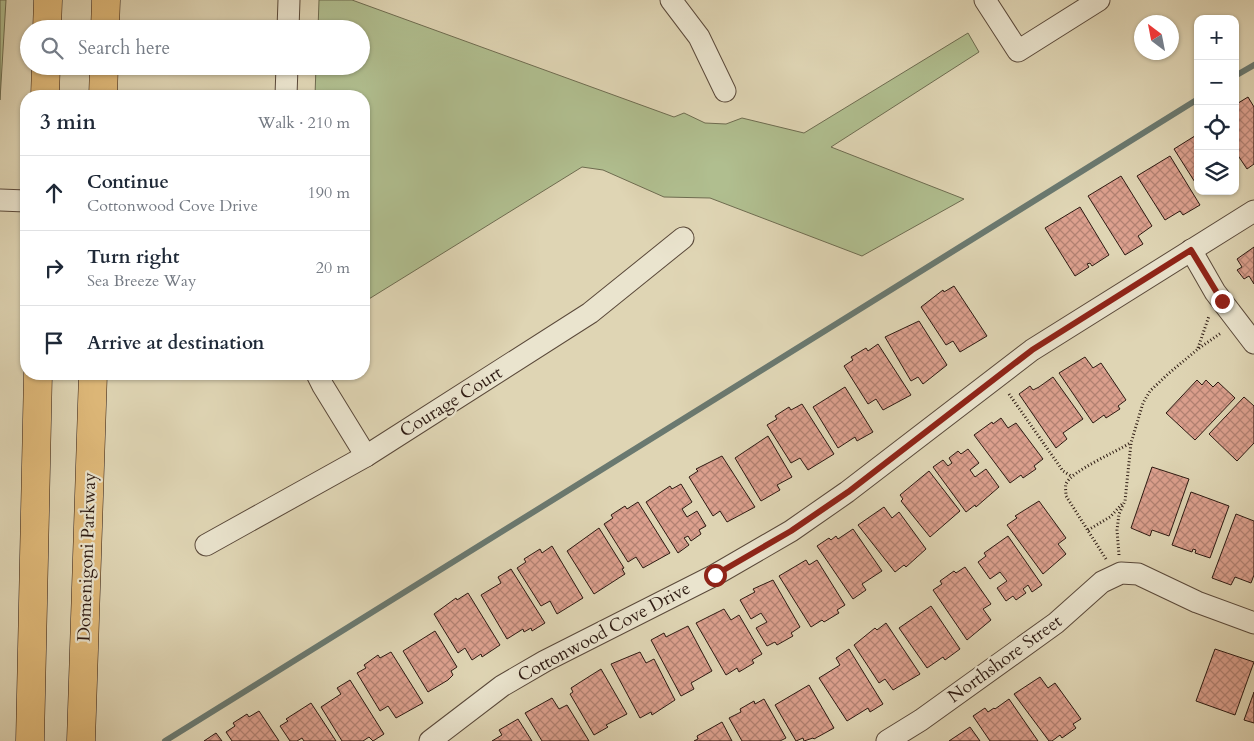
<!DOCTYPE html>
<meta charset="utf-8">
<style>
body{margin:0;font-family:Cardo,serif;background:#f2f2f3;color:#1f2937}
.controls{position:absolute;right:15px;top:15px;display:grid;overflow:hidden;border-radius:10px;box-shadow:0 1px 4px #0004}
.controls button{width:45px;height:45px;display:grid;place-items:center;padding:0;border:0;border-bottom:1px solid #e0e1e3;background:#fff;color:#1f2937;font:25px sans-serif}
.compass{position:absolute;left:1134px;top:15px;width:45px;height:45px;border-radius:50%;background:#fff;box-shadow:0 1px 4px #0004;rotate:328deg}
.stop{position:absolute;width:15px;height:15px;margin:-11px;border:4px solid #8f2418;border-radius:50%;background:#fff}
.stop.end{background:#8f2418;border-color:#fff;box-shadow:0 1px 5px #0008}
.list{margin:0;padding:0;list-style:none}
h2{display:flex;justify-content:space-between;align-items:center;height:65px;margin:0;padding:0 20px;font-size:21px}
h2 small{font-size:16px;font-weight:400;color:#747a83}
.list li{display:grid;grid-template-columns:32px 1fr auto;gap:15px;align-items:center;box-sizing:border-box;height:75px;padding:0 20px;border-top:1px solid #e0e1e3}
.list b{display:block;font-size:19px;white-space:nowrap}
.list p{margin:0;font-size:16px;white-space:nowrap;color:#747a83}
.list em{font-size:16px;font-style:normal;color:#747a83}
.icon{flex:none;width:28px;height:28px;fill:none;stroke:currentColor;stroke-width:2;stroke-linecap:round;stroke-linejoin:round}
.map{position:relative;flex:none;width:1254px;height:741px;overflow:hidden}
.search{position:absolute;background:#fff;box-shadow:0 1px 4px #0004;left:20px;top:20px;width:350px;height:55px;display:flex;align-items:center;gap:12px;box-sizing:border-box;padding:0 18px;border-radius:28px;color:#747a83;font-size:19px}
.panel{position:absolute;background:#fff;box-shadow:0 1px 4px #0004;left:20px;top:90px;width:350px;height:290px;border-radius:20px}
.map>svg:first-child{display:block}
.green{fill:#b0be8f;stroke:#6e6c50}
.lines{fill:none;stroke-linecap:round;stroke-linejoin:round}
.stream{stroke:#6a7970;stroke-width:6}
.building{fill:url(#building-cross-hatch);stroke:#2d1a12}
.minor-casing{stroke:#5a493a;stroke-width:23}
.major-casing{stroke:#2d1a12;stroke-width:29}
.path{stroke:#2d1a12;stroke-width:3;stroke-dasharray:1 2.5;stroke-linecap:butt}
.minor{stroke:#eae4ce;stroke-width:21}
.major{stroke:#e0ba7a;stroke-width:28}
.route{stroke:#8f2418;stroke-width:6}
.labels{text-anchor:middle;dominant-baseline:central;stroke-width:4.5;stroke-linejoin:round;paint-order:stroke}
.street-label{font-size:18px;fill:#2d1a12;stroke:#eae4ce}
</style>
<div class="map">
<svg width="1254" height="741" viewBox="0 0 1254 741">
<defs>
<pattern id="building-cross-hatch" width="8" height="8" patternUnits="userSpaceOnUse" patternTransform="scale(1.25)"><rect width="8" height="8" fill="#dca08e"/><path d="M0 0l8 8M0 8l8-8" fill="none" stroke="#b38273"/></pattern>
</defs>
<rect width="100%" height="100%" fill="#dfd5b4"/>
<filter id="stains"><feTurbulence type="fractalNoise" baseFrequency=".004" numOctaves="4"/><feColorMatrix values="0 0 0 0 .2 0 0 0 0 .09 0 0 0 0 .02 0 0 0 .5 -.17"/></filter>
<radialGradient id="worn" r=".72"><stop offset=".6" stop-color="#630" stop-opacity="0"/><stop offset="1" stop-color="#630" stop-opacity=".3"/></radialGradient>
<g class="green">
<polygon points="0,0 6,0 0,100"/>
<polygon points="319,0 352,0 674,117 684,113 705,123 726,124 742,118 804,133 968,33 979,52 831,147 964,199 862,256 710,198 664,197 603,170 582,167 364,302 364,96 315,96 316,66 361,66 361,29 318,29"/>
</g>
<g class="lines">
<g class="stream">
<polyline points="1235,76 1254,65"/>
<polyline points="165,741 1198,99"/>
</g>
</g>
<g class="building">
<polygon points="1248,97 1254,107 1254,164 1247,169 1235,151 1235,105"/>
<polygon points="1198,134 1198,187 1174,149"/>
<polygon points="1170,156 1200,205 1183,215 1180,211 1165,220 1137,176"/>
<polygon points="1121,176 1152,226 1138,236 1143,244 1125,255 1088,196"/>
<polygon points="1080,207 1109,255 1092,266 1090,263 1087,264 1089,267 1075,276 1045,228"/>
<polygon points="1254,247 1254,284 1249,276 1244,279 1237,270 1242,267 1237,259"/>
<polygon points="954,286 987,336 960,352 953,341 946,345 921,307 943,290 944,292"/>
<polygon points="919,321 947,365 923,384 918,377 911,381 885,337"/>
<polygon points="878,344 911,395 883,410 876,399 868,404 844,366 853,360 851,357 866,348 868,351"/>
<polygon points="1085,357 1093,368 1101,363 1126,400 1118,406 1120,409 1106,418 1104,415 1093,423 1059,373"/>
<polygon points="1053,377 1083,419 1063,433 1067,439 1056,448 1019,394 1030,386 1033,390 1039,387"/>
<polygon points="1197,380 1202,385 1206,380 1213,387 1218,382 1235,398 1195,440 1166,413"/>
<polygon points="845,387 873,432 857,441 855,437 838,448 813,407"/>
<polygon points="1244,397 1254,406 1254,443 1237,461 1209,434"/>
<polygon points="802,404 834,454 808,470 800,458 791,463 767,425 777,419 775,416 789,407 791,410"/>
<polygon points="1001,418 1008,428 1016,423 1043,459 1034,466 1036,469 1023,478 1021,475 1010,483 974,435 992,422 993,424"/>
<polygon points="768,436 792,477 777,485 780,490 761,501 735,458"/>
<polygon points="968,449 979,463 970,470 975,477 986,469 999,487 976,507 975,505 966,512 933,467 943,460 948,466 952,463 949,458 958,451 961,454"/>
<polygon points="722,456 755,507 727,522 720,511 713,516 689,477 698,471 696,469"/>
<polygon points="1152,467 1189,479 1169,536 1152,530 1150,536 1131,528"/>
<polygon points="929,471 960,511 930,537 901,501 903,499 900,495"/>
<polygon points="681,484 692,502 682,509 687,517 697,511 706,526 699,530 701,534 691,541 688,536 684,538 689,545 678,553 646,502 670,486 672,489"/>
<polygon points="1191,492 1229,506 1210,558 1195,553 1196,550 1193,549 1192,552 1172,545"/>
<polygon points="1039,501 1066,538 1058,544 1066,554 1043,574 1007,525 1017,518 1015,516"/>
<polygon points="638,502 670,553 643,568 636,557 628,562 604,524 613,518 611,515 625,506 627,509"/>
<polygon points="884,507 892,518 899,512 926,549 906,567 904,565 895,572 858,525"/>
<polygon points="1236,514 1254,521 1254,575 1251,583 1235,577 1231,585 1212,578"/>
<polygon points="599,528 624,568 622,569 625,574 594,594 567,551"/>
<polygon points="853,529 882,571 862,584 866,590 853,599 817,546 829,538 831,540 836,536 838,539"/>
<polygon points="1008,536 1042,585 1032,592 1028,585 1023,589 1026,593 1016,600 1013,596 1006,601 997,588 1007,581 1000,572 990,579 978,562 986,556 984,553"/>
<polygon points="552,546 583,598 557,614 550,601 541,606 517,568 526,562 524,559 540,549 542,553"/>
<polygon points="806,560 809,565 817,560 845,605 837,610 839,613 824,622 822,620 811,627 779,576"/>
<polygon points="965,567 991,604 983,609 991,620 967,640 933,590 942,584 940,581 954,571 956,573"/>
<polygon points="511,569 545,623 532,631 531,628 524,632 523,629 507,639 481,595 501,583 498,577"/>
<polygon points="773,580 800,627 791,633 793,636 777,645 775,642 767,646 756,628 767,622 761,613 751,619 740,600 755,592 753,589"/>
<polygon points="468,593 500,645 482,657 481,654 472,660 465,648 458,653 434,614 456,598 457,600"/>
<polygon points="931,606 960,649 945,660 943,657 927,668 899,628"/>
<polygon points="724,609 731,620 739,615 762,654 752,660 754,663 739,672 737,668 726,675 696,623"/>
<polygon points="886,623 920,674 893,690 885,679 879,683 854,645 875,628 877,630"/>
<polygon points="688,626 712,671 691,683 694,689 681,696 651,640 664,633 666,637"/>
<polygon points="435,631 457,667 451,671 453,675 448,680 428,692 403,651"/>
<polygon points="849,649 883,704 870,712 868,708 847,721 819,678 840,665 836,658"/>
<polygon points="1215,649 1254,662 1235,715 1196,701"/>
<polygon points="391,652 423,703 396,718 388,706 380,711 357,673 366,668 364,665 378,655 380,658"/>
<polygon points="640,652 646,663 654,659 675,700 652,715 651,712 640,718 611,664"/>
<polygon points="601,669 627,714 606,725 608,727 594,735 570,694 573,692 571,688"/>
<polygon points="1040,677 1048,688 1055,683 1081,719 1073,724 1076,728 1062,738 1060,735 1052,741 1049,741 1014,694"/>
<polygon points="350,680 384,734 373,741 369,737 363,741 342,741 321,707 341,694 337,688"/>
<polygon points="809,685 834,728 814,739 813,738 804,741 803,738 796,741 775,705"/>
<polygon points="1254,692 1254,723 1244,720"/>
<polygon points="552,698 559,709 567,705 589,741 542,741 525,713"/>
<polygon points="764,699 786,738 780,741 742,741 729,718 741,712 740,709 754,701 755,704"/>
<polygon points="1009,699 1038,741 990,741 973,716 985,708 988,712 994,708 995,709"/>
<polygon points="311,703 336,741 304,741 302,738 297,741 290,741 280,726 288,721 286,719"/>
<polygon points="259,711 279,741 232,741 226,732 235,726 233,723 247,714 249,717"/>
<polygon points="518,719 532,741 492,741 502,735 499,730"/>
<polygon points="722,722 732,741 694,741 698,739 697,736"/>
<polygon points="970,727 980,741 949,741"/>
<polygon points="216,733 222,741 204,741"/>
</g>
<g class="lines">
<defs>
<g id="minor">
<polyline points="671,0 699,37 725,91"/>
<polyline points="985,0 1018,51 1099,0"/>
<polyline points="288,29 289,0"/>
<polyline points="286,96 287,66"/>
<polyline points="0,200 26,201"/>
<polyline points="1191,250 1215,292 1254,343"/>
<polyline points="317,374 323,386 366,456"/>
<polyline points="206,545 366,456 590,313 683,238"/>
<polyline points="430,741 502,686 545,661 715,575 791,531 847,492 1032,350 1254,211"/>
<polyline points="887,741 921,720 1056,623 1102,582 1121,573 1138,574 1197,602 1254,623"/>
</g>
<g id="major">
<polyline points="47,29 48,0"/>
<polyline points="105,29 106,0"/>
<polyline points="45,96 46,66"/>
<polyline points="103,96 104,66"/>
<polyline points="30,741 38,374"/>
<polyline points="81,741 93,374"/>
</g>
</defs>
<use href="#minor" class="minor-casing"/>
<use href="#major" class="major-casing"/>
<g class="path">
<polyline points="1198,348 1209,316"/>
<polyline points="1009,394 1063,471 1071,476"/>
<polyline points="1088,530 1110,517 1123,503"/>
<polyline points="1119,555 1117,530 1119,514 1125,501 1131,443 1143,403 1150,391 1168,374 1198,349 1221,333"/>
<path d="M1106,559L1066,496C1066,492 1065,487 1066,484C1071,471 1116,452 1130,443"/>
</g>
<use href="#minor" class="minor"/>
<use href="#major" class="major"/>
</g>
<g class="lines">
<polyline class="route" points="715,575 791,531 848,492 1032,350 1191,250 1222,301"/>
</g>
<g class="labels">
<g class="street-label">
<text transform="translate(451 402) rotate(-32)">Courage Court</text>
<text transform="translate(87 557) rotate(-88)">Domenigoni Parkway</text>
<text transform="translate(604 632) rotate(-28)">Cottonwood Cove Drive</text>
<text transform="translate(1005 659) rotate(-36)">Northshore Street</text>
</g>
</g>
<rect width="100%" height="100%" filter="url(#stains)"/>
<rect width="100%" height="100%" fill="url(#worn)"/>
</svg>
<div class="controls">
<button>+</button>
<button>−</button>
<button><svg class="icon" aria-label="locate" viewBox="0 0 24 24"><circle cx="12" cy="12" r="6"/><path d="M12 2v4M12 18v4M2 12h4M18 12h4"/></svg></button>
<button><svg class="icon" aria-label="layers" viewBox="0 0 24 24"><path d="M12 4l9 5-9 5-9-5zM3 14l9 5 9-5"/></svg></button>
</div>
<svg class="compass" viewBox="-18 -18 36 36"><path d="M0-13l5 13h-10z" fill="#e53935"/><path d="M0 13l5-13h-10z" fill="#747a83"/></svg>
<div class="stop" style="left:715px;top:575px"></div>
<div class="stop end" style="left:1222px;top:301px"></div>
<div class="search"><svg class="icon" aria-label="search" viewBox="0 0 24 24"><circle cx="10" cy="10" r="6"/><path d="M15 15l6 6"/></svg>Search here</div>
<section class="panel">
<h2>3 min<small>Walk · 210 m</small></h2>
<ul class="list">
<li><svg class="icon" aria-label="ahead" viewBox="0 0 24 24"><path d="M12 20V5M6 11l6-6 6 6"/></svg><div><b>Continue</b><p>Cottonwood Cove Drive</p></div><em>190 m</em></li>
<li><svg class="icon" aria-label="right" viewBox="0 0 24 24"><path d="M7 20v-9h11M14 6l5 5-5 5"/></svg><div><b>Turn right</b><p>Sea Breeze Way</p></div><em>20 m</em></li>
<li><svg class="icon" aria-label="arrive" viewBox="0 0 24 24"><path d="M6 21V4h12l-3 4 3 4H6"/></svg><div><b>Arrive at destination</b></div></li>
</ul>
</section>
</div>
